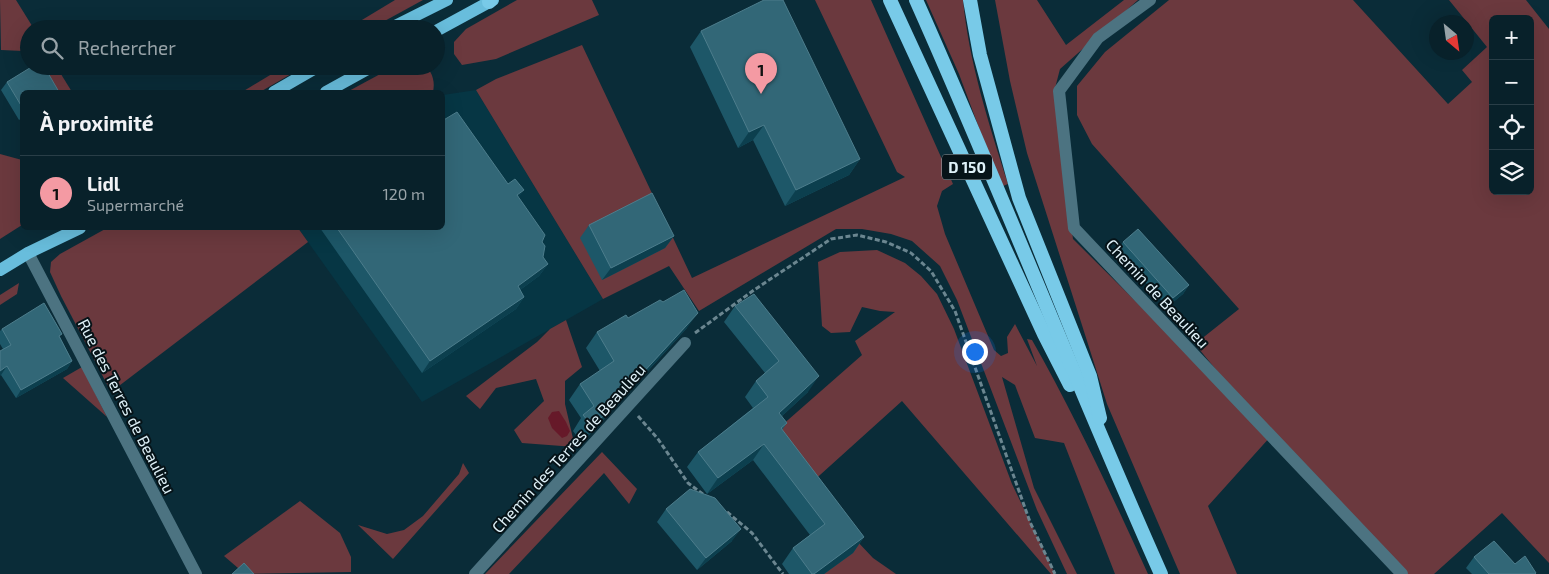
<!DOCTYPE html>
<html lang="fr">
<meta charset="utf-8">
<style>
body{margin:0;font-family:"Exo 2",sans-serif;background:#112932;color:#f1f3f6}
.controls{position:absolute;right:15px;top:15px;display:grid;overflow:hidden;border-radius:8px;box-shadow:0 5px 20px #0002}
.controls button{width:45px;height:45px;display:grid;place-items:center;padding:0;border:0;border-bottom:1px solid #293e47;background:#08212a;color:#f1f3f6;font:25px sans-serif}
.compass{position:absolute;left:1429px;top:15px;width:45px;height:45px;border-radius:50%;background:#08212a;box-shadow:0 5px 20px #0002;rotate:151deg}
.you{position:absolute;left:974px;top:351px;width:18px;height:18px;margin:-12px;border:4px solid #fff;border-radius:50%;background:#1a73e8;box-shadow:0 0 0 8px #1a73e833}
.badge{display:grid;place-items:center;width:32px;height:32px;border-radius:50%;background:#f49aa3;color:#111;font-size:16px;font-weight:700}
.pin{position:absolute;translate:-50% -41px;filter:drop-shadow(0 1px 2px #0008)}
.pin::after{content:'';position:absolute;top:26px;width:18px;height:15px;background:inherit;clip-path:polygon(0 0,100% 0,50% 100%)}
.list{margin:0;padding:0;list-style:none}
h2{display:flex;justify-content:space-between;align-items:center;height:65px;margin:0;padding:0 20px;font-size:21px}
h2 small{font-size:16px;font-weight:400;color:#98a3a8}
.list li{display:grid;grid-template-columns:32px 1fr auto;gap:15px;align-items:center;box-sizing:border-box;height:75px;padding:0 20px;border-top:1px solid #293e47}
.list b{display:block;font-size:19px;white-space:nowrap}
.list p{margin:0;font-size:16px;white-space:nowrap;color:#98a3a8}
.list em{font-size:16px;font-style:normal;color:#98a3a8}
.icon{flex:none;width:28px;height:28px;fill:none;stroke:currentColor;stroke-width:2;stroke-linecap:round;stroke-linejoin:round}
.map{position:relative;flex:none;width:1549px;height:574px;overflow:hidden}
.search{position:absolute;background:#08212a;box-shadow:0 5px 20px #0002;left:20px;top:20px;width:425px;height:55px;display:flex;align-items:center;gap:12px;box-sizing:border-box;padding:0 18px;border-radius:28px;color:#98a3a8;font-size:19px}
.panel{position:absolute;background:#08212a;box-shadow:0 5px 20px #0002;left:20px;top:90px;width:425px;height:140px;border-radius:8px}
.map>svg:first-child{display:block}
.built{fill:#063644}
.green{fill:#6b393e;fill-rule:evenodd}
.water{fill:#661929}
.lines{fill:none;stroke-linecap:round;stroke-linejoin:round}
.path{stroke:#6b8690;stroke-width:3;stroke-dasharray:5 2.5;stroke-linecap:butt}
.minor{stroke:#4c7381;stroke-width:12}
.primary{stroke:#68bddc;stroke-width:12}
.trunk{stroke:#78cae8;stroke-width:14}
.wall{fill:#1d5768}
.shaded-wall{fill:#0c3f4e}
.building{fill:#326777;stroke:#4d7d8c}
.labels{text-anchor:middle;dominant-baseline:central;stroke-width:4;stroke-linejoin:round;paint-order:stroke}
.shield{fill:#061318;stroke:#9eaeb5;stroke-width:1}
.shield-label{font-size:15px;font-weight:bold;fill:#dff1f8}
.street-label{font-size:16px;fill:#dff1f8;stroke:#061318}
</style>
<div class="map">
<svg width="1549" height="574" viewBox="0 0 1549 574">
<rect width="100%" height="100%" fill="#0a2c38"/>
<polygon class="built" points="476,90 603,299 422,402 298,228 442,228 443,95"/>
<g class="green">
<polygon points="0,0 16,0 34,29 29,29 29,59 23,51 1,50"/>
<polygon points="395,0 423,0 370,29 347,29"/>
<polygon points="517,0 592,0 599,15 496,59 462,65 454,54 454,42 466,29"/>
<path d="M815,0H871L953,184L942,191L937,206L945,234L994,350L1001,356L1008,353L1007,337L1015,324L1037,366L1027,339L1032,340C1075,416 1112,495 1148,574H1115L1064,443L1035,438L1015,385L1002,377L1034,488L1077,574H1067L1037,510L957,300L940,266L912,241L891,234L862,229H836L699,311L669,266L603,299L476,90L496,79L582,45L692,278L905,177L897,172Z"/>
<path d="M926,0H963C969,63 989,124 1008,184L1003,186L982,136L959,74Z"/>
<path d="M995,0H1037L1066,45L1124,0H1138L1060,69L1054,92L1073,239L1266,431L1195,344L1239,309L1092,144L1077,115V86L1105,52L1169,0H1353L1448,104L1472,82L1462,70L1487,47L1449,0H1526L1549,29V563L1502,513L1434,574H1402L1271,436L1208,506L1237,574H1180L1107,404L1081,322L1027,153L1010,81ZM1493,19H1530V191H1493Z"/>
<polygon points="34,66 56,66 72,92 54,92"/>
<polygon points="285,66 305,66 260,92 242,92"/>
<path d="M395,66H426C433,74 435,82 433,92H347Z"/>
<polygon points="0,154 22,160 22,225 0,239"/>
<polygon points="107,228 298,228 308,242 111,392 61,296 50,272 51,262 60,254"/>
<polygon points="877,250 905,263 921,276 937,294 954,329 1012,484 1055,574 1051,574 902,401 810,484 856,540 873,558 896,574 824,574 776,439 772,434 862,355 855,341 895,312 880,311 862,307 850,332 831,333 822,326 818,262 840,252"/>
<polygon points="19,283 17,294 0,305 0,295"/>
<polygon points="566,320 582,367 565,381 565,404 575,447 522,443 514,430 544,401 536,379 496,388 480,409 466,396 537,342 550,329"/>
<polygon points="82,367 107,417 63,378"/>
<polygon points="602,452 637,489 629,504 604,473 509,574 485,574"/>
<polygon points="463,463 469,473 393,559 358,525 387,534 404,530 423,516 459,474"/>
<polygon points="300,501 340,533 351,557 351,572 245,574 224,556"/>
</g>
<polygon class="water" points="559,411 566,422 570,431 567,436 562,438 552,428 548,418 552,412"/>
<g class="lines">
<g class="path">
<polyline points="695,333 754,290 831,239 857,235 886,242 911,253 931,271 955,311 1030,522 1055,574"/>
<polyline points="638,416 658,439 688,483 704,495"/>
<polyline points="727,512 752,533 783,574"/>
</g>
<g class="minor">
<polyline points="1150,0 1098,38 1059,91 1074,228 1402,574"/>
<polyline points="28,253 196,574"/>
<polyline points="475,574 685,343"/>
</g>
<g class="primary">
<polyline points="389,29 447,0"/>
<polyline points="436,31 493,0"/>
<polyline points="274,92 319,66"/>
<polyline points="326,92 373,66"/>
<polyline points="0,270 28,253 80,228"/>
</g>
<g class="trunk">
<polyline points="890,0 1044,334 1070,385"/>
<path d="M916,0C1001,190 1076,384 1161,574"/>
<polyline points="970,0 980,55 1019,198 1090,376 1100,418"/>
<polyline points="489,2 491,0"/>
</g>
</g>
<g class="wall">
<polygon points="701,31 860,159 849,175 785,206 753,140 738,148 690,47"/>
<polygon points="7,82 59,92 22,92 22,118 19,120 1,90"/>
<polygon points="519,198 542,242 543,257 548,264 539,276 520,290 524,297 516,309 422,373 320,228 442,228"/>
<polygon points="589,225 674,236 665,248 602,280 580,238"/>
<polygon points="1123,242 1189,285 1183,294 1167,307 1117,250"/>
<polygon points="735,306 808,392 782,416 787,423 782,430 864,537 853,553 824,574 789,574 782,564 793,548 810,535 753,460 707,494 687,467 698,452 753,408 745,397 756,381 765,373 724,322"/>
<polygon points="628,318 687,328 582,443 573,431 581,418 569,400 580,384 600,371 586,348 597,332"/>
<polygon points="2,329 60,337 72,361 67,369 16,398 1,375 3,349 0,344 0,331"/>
<polygon points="666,509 732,541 697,570 657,522"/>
<polygon points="1474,557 1515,564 1535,574 1472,574 1466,568"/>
</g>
<g class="shaded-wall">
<polygon points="764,125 753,140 738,148 749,132"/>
<polygon points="860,159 849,175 785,206 796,190"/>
<polygon points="524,190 515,203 517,195"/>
<polygon points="674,236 665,248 602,280 611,268"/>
<polygon points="548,264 539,276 509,298 518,286"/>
<polygon points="1189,285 1183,294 1167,307 1173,298"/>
<polygon points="524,297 516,309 422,373 430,361"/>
<polygon points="698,313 687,328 582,443 593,427"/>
<polygon points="72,361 67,369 16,398 21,390"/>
<polygon points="7,366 1,375 0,376 0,371"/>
<polygon points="819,376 808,392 768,429 779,413"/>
<polygon points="764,444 753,460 707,494 718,478"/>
<polygon points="741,529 732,541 697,570 706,558"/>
<polygon points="864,537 853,553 824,574 814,574"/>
</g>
<g class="building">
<polygon points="764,0 783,0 860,159 796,190 764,125 749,132 701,31"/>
<polygon points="33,66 44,66 59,92 22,92 22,107 7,82"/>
<polygon points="457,112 508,184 515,179 524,190 517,195 545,235 542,242 545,246 543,257 548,264 518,286 524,297 430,361 337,228 442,228 442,121"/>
<polygon points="652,193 674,236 611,268 589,225"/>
<polygon points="1138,229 1189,285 1173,298 1123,242"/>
<polygon points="684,290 698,313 593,427 583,415 594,406 580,384 614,361 597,332 626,315 628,318 660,300 663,302"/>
<polygon points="754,294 819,376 779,413 787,423 781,428 864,537 814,574 812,574 793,548 825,524 764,444 718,478 698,452 768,397 756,381 779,361 735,306"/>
<polygon points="44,303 62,334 59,336 72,361 21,390 7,366 0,371 0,351 11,345 2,329"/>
<polygon points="690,489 715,498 741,529 706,558 666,509"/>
<polygon points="1494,541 1515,564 1525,556 1536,573 1535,574 1489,574 1474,557"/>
<polygon points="244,563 254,574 232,574"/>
</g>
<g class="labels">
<rect class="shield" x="942" y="154.5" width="50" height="25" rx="4"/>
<g class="shield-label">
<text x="967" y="167">D 150</text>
</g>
<g class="street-label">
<text transform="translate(1158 293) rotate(47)">Chemin de Beaulieu</text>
<text transform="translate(127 406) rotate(63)">Rue des Terres de Beaulieu</text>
<text transform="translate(568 448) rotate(-48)">Chemin des Terres de Beaulieu</text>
</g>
</g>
</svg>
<div class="controls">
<button>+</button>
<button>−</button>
<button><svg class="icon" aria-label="locate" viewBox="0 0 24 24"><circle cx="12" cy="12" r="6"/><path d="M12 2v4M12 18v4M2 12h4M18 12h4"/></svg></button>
<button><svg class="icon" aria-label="layers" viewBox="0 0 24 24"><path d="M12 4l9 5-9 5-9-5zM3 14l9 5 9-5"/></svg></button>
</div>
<svg class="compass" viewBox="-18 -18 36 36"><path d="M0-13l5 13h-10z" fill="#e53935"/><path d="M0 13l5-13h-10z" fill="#98a3a8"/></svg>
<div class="you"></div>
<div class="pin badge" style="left:761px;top:94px">1</div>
<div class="search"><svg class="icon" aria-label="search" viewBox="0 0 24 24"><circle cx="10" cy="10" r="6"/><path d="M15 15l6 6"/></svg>Rechercher</div>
<section class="panel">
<h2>À proximité<small></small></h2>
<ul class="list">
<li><span class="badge">1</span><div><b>Lidl</b><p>Supermarché</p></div><em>120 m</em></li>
</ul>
</section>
</div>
